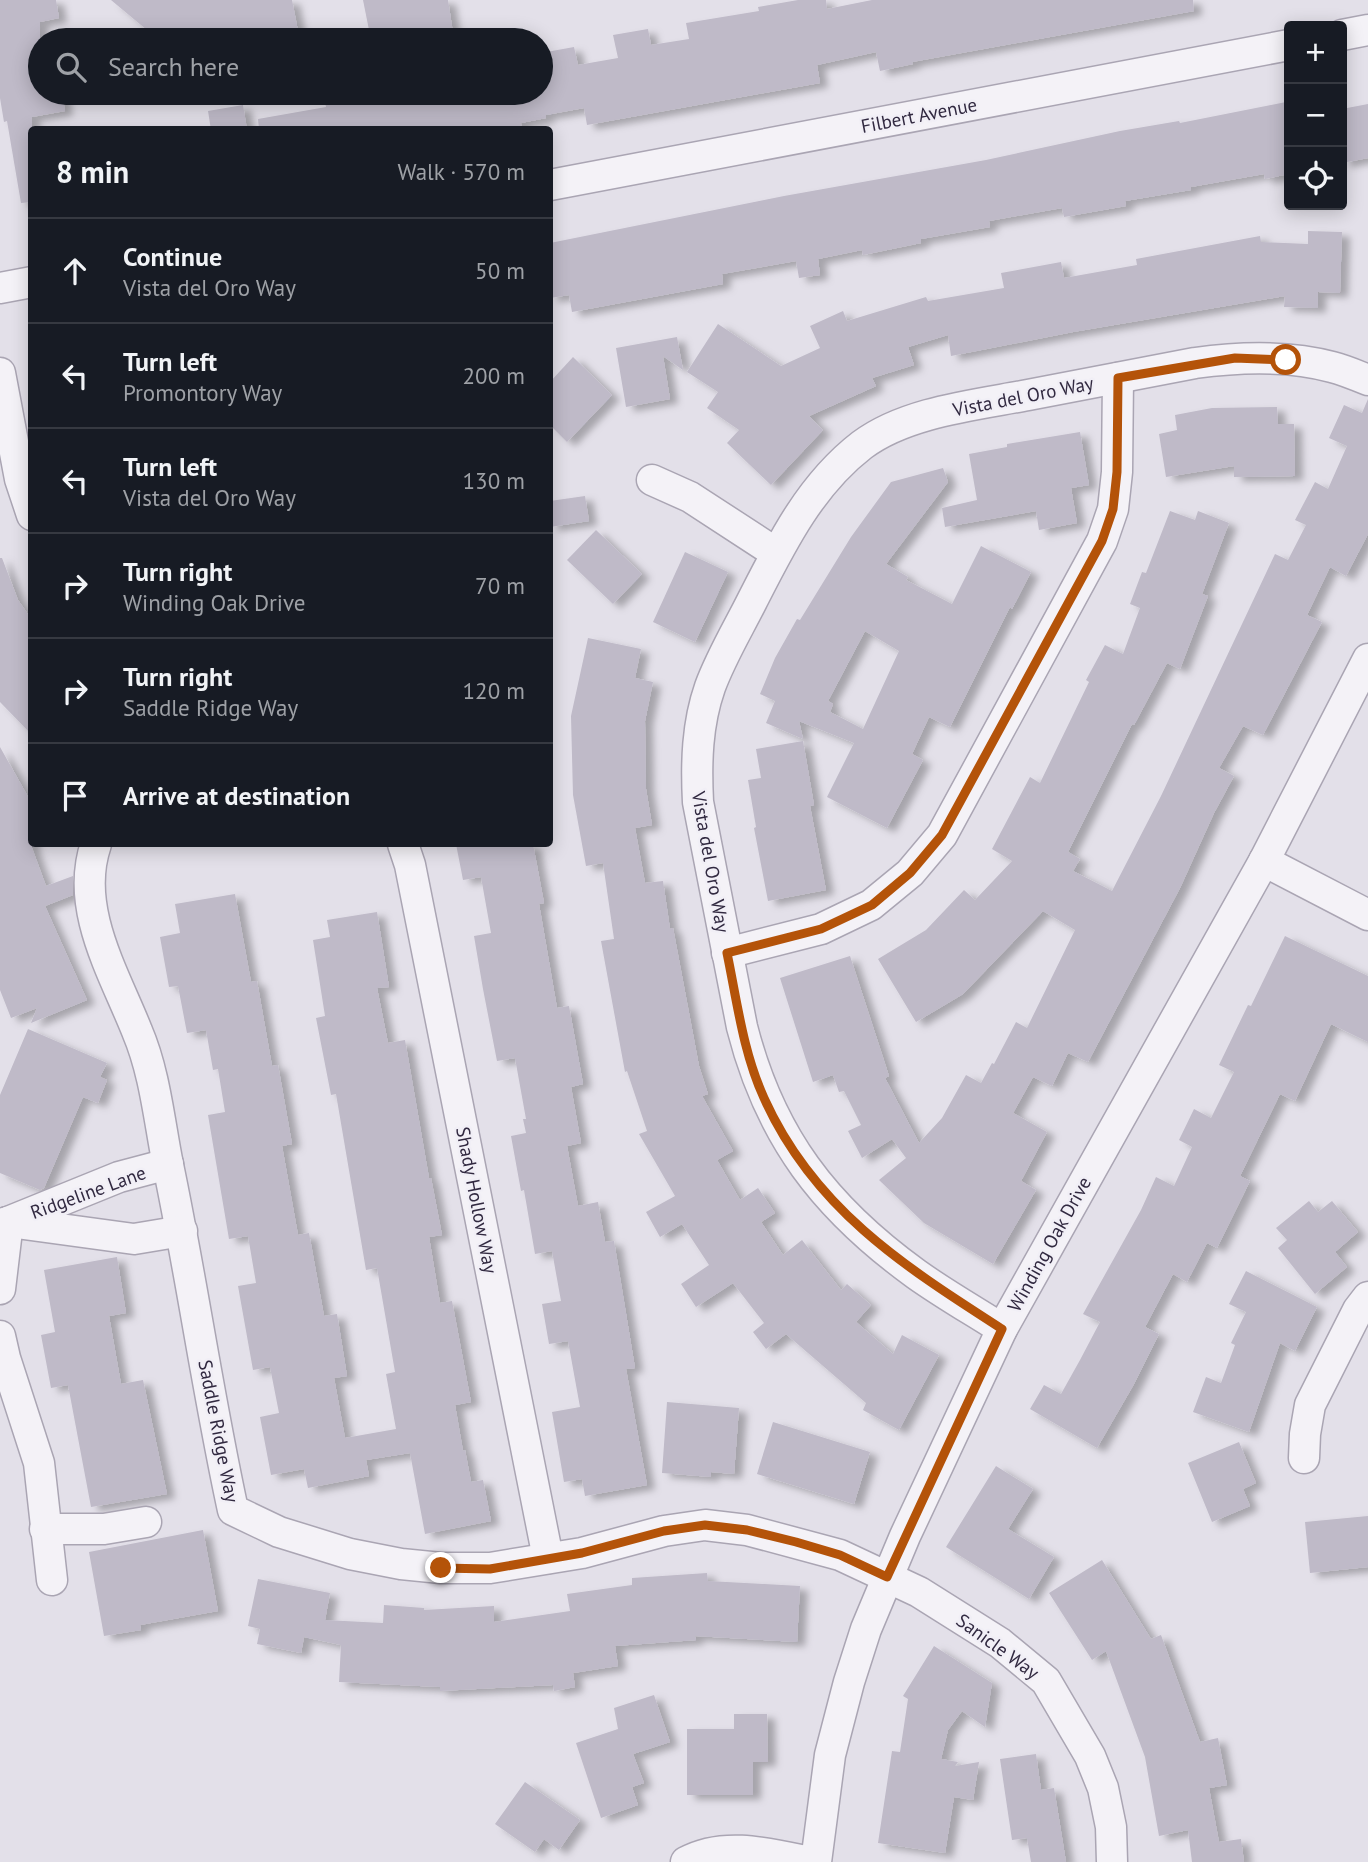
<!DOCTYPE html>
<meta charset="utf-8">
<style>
body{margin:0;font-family:"PT Sans",sans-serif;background:#242831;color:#f1f3f6}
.controls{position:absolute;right:21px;top:21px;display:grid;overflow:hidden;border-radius:7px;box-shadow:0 4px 18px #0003}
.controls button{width:63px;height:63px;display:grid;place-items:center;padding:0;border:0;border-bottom:2px solid #363941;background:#171b24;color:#f1f3f6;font:35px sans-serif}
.stop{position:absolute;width:21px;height:21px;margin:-16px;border:5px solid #b45309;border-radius:50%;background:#fff}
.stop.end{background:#b45309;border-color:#fff;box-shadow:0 2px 7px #0008}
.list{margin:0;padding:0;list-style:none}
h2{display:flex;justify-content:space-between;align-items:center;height:91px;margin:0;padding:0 28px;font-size:30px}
h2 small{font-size:23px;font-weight:400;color:#9ea1a6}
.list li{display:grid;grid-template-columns:46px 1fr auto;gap:21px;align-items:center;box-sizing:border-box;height:105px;padding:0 28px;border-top:2px solid #363941}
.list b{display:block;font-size:26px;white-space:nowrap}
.list p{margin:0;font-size:23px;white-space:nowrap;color:#9ea1a6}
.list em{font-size:23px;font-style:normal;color:#9ea1a6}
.icon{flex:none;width:38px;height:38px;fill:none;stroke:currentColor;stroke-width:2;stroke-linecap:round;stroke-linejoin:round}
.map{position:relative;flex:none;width:1368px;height:1862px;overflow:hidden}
.search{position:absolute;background:#171b24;box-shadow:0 4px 18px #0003;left:28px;top:28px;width:525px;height:77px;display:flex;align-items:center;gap:18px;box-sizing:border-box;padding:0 24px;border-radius:38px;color:#9ea1a6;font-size:26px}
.panel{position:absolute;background:#171b24;box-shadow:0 4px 18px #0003;left:28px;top:126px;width:525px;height:721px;border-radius:7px}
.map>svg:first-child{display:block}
.building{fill:#bfbac8;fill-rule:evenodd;filter:url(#shadow)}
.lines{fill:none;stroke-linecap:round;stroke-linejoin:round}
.minor-casing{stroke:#aaa5b3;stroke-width:33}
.minor{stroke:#f4f2f7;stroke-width:30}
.route{stroke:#b45309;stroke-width:9}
.labels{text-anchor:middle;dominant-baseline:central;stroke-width:5;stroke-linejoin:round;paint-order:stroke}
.street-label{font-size:19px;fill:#312940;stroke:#f1eff6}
</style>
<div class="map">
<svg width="1368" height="1862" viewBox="0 0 1368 1862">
<defs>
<filter id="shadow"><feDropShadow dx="8" dy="4.5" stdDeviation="3.5" flood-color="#0004"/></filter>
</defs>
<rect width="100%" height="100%" fill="#e3e0e9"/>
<g class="building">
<polygon points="0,0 56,0 59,18 40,22 40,93 62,93 65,111 32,117 32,202 21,203 7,121 4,122 0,98"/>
<polygon points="111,0 292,0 299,36 278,40 240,40 238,31 196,40 159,40"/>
<polygon points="363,0 448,0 453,33 416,40 371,40"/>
<polygon points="798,0 826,0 827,9 872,0 1193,0 1194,11 912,62 913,64 880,71 876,52 817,65 820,83 587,125 584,108 546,115 546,118 521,123 522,130 259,130 258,119 326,107 323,93 541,93 541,53 574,47 578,65 618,58 613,35 648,29 651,45 689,39 686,23 759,11 758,7"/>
<polygon points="1286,102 1289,123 1289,174 1265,179 1264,174 1191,187 1191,190 1125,201 1126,206 1064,217 1062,208 989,221 990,227 921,239 921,243 863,255 862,250 818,259 820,275 799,278 796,261 722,274 723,284 572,312 569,295 550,298 550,243 784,196 986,160 1120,131 1179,121 1180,123"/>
<polygon points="1368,104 1368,158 1342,163 1342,109"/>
<polygon points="243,105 247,130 211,130 208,111"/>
<polygon points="1308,231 1342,232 1340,293 1318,292 1318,308 1284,307 1285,296 1073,332 951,356 948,335 908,347 914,365 872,378 876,386 809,416 823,430 771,485 727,443 739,430 707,408 718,392 687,372 718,324 781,366 820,348 810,326 843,311 847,321 926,297 928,301 1004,288 1001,273 1061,262 1064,278 1137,265 1136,259 1260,236 1261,242 1308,244"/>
<polygon points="677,337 683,370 663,356 670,399 626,407 616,348"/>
<polygon points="573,357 612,395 567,442 550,425 550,382"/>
<polygon points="1368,399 1368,534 1346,576 1330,567 1307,615 1322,622 1263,735 1243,726 1219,768 1234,776 1214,813 1180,888 1088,1062 1068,1053 1052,1086 1033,1077 1013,1113 1047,1132 1021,1181 1036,1190 993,1264 924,1223 879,1180 906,1158 892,1139 862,1158 848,1131 861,1125 844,1091 839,1092 833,1075 813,1082 780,978 850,956 889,1076 885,1078 919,1143 942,1118 966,1075 981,1083 992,1063 994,1064 1016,1022 1027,1028 1075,930 1043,911 963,994 916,1022 878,959 926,930 964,890 975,900 1012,861 992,849 1030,777 1040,783 1089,682 1086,680 1105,645 1123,654 1140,608 1130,604 1142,572 1146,573 1170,511 1195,520 1198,511 1229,523 1202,594 1208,596 1180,669 1167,663 1134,725 1132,724 1068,852 1080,859 1073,871 1112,891 1161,796 1275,554 1288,560 1306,525 1295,520 1315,482 1328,489 1347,446 1329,438 1344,405 1362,413"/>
<polygon points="1277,407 1278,424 1294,424 1295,476 1234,477 1234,466 1166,477 1159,434 1177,430 1175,415 1212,408"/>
<polygon points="1080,432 1089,485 1071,488 1077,523 1039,530 1036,511 945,527 942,508 977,500 969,454 1007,447 1007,444"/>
<path d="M943,468L948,482L886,564L908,577L906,580L952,604L981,546L1031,572L1012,609L1010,607L950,727L929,717L912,754L923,760L887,828L827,797L854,743L799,721L803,739L766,723L775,701L760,694L775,658L797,619L800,620L851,537L891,482ZM865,631L899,651L863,729L830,712L833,704L828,701Z"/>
<polygon points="585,496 589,521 550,527 550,501"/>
<polygon points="596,530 642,574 613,604 567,560"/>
<polygon points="685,552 728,572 695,642 653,622"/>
<polygon points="0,558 2,558 18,600 32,620 32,735 0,702"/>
<polygon points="588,638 641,649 635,678 653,682 645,721 646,789 652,825 635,828 645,883 663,881 670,929 673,928 699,1066 708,1094 702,1096 733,1151 717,1160 740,1200 758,1188 775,1213 761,1222 783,1255 802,1240 841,1290 847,1284 871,1305 856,1322 893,1354 902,1335 939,1355 899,1430 863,1410 866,1403 786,1334 766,1349 753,1332 764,1323 733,1283 696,1307 681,1284 709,1265 682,1224 660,1237 646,1212 675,1196 639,1134 647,1131 627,1071 625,1072 601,941 614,939 603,863 586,866 573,795 571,716"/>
<polygon points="803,741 814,805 810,806 826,890 768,901 754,828 756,827 748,780 761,778 756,749"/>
<polygon points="0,747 32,804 32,848 46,886 73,876 73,895 45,906 87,1000 31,1023 37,1008 11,1018 0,990"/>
<polygon points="456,844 533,844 544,903 539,904 557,1008 569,1006 583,1084 571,1087 581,1143 567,1146 578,1206 598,1202 605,1242 614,1241 635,1368 626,1369 647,1485 585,1496 582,1479 564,1482 552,1412 580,1407 568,1341 549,1344 542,1304 561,1301 552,1251 535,1254 524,1190 521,1191 511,1136 526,1133 523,1119 526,1119 515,1058 497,1061 483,989 474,936 491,933 481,877 463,880"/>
<polygon points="235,894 251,982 257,981 272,1066 278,1065 292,1144 282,1146 298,1235 309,1233 324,1316 337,1314 347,1376 334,1378 345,1438 396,1429 386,1374 395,1372 377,1268 366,1270 336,1094 331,1095 316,1018 325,1016 313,940 330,937 327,920 377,912 389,987 377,988 388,1043 405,1040 429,1178 431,1178 442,1235 429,1237 440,1303 452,1301 471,1402 455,1405 463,1451 465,1450 471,1482 483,1480 491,1521 425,1534 410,1453 366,1460 369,1476 308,1488 304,1469 271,1475 260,1417 279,1413 270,1367 253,1370 238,1286 256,1283 248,1236 229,1239 208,1115 225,1112 218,1069 213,1070 206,1030 187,1033 178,986 169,987 160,937 180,933 175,904"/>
<polygon points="1285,936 1368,976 1368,1042 1331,1024 1295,1101 1280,1094 1240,1176 1250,1181 1217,1248 1207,1243 1187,1282 1173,1274 1145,1327 1159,1334 1134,1384 1097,1448 1030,1409 1044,1385 1061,1394 1080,1360 1100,1322 1083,1314 1141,1210 1156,1177 1174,1186 1192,1147 1179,1140 1194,1109 1211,1118 1234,1072 1219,1065 1248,1005 1251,1006"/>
<polygon points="28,1029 107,1063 100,1077 107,1080 98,1103 83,1097 44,1188 40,1190 0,1173 0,1095"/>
<polygon points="1309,1201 1318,1212 1332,1201 1358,1232 1335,1252 1347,1267 1315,1294 1278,1248 1287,1240 1276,1228"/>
<polygon points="117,1257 126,1313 109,1316 121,1384 143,1380 167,1494 91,1507 68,1385 51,1388 41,1335 55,1332 44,1270"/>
<polygon points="1246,1271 1317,1307 1295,1351 1280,1343 1249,1432 1193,1412 1206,1377 1221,1383 1235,1345 1231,1343 1246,1312 1229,1304"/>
<polygon points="667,1402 739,1408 734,1474 711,1472 711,1477 662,1473"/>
<polygon points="773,1422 870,1452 854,1504 757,1474"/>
<polygon points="1239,1442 1256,1483 1243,1489 1250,1506 1212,1522 1188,1463"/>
<polygon points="996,1466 1033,1489 1008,1529 1054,1557 1029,1599 946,1547"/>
<polygon points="1368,1516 1368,1567 1310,1573 1305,1522"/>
<polygon points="203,1530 218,1611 140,1625 141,1630 104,1636 89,1552"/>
<polygon points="1102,1560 1151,1639 1161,1635 1200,1742 1218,1738 1227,1785 1209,1788 1219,1842 1241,1839 1244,1862 1192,1862 1188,1830 1159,1836 1145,1757 1106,1651 1092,1660 1049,1593"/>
<polygon points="707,1573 708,1581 800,1586 797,1642 695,1636 696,1640 615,1646 618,1666 573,1673 575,1687 554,1691 553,1685 440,1691 440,1687 339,1682 341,1645 304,1637 301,1653 257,1644 260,1629 248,1626 258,1579 330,1593 325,1620 383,1623 384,1605 424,1608 424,1610 494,1606 494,1622 570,1611 567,1594 632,1585 632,1578"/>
<polygon points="934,1646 992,1683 985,1727 962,1711 948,1730 941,1759 958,1762 955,1766 979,1762 973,1800 954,1797 945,1853 878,1843 892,1751 900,1752 908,1699 903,1696"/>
<polygon points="654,1695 670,1742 633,1754 644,1783 632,1787 638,1805 601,1818 576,1743 618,1729 614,1708"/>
<polygon points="734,1714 767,1714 768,1762 753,1762 753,1795 687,1795 687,1729 734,1729"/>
<polygon points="1036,1754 1041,1790 1054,1788 1066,1862 1031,1862 1027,1838 1012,1840 1000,1759"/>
<polygon points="525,1782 580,1820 559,1850 544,1839 535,1852 495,1824"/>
</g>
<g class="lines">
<defs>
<g id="minor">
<polyline points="1342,35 1368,30"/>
<polyline points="550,185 1289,45"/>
<polyline points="0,288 32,282"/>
<polyline points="0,373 20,479 32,515"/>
<polyline points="652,480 690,497 776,553"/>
<path d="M96,844C74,908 114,973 137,1031C155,1073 159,1120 168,1165C192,1280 208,1395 233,1510L279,1532L350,1554L401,1564L441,1568H490L582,1553L664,1531L705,1525L747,1530L840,1555L919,1592L1000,1643L1046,1681L1090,1756L1103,1788L1111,1827L1112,1862"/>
<polyline points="403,844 410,865 548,1558"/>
<polyline points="1264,861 1368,915"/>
<polyline points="727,953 821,929 871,905 910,873 942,835 1102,541 1113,509 1117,472 1118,378"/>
<polyline points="9,1222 134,1239 182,1231"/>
<polyline points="0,1224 8,1222 119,1177 168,1164"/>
<polyline points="0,1289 8,1222"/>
<path d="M1002,1329C974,1311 944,1294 916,1274C825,1208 770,1137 742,1027L698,802C696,763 697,724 710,687C721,657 738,629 752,601C781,544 810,485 862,445C906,412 975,405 1028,395C1084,384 1140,374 1195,363C1239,357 1288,355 1332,367C1344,370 1356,375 1368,380"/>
<polyline points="0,1336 5,1358 39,1463 52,1580"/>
<polyline points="1304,1458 1305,1434 1310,1405 1358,1310 1368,1297"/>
<polyline points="45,1529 104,1529 146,1522"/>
<path d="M686,1862C724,1841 771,1854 810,1862"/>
<polyline points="816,1862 830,1755 849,1682 866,1629 905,1536 1002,1329 1264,861 1368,659"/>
</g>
</defs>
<use href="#minor" class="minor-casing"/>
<use href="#minor" class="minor"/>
</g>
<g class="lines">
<path class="route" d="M441,1568L490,1569L582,1553L664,1531L705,1525L747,1530L796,1542L840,1555L887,1577L1002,1329C904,1266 814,1209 764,1098C743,1052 737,1001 727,953L821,929L872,905L910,873L942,835L1102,541L1113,509L1117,472L1118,378L1235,358L1286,360"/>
</g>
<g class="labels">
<g class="street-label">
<text transform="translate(919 115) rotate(-11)">Filbert Avenue</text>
<text transform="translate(1023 396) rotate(-11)">Vista del Oro Way</text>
<text transform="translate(711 862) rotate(80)">Vista del Oro Way</text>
<text transform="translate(88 1192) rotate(-20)">Ridgeline Lane</text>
<text transform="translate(477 1200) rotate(79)">Shady Hollow Way</text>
<text transform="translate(1049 1244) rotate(-61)">Winding Oak Drive</text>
<text transform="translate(219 1431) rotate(79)">Saddle Ridge Way</text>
<text transform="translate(998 1646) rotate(36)">Sanicle Way</text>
</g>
</g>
</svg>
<div class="controls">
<button>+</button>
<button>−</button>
<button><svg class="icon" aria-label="locate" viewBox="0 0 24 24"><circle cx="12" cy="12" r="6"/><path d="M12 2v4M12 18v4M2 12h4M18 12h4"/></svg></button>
</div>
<div class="stop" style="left:1286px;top:360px"></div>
<div class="stop end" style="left:441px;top:1568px"></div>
<div class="search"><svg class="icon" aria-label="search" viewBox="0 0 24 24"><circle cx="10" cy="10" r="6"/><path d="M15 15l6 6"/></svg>Search here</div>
<section class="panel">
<h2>8 min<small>Walk · 570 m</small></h2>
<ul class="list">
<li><svg class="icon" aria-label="ahead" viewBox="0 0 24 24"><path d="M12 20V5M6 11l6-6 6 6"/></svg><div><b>Continue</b><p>Vista del Oro Way</p></div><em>50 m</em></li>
<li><svg class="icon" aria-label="left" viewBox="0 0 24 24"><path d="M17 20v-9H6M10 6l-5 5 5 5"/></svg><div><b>Turn left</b><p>Promontory Way</p></div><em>200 m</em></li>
<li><svg class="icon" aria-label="left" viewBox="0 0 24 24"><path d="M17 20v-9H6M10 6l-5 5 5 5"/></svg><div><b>Turn left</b><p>Vista del Oro Way</p></div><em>130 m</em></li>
<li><svg class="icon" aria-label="right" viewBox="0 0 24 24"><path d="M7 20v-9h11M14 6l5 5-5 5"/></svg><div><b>Turn right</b><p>Winding Oak Drive</p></div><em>70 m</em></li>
<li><svg class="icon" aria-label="right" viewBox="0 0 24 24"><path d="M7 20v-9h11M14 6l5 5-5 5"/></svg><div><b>Turn right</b><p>Saddle Ridge Way</p></div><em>120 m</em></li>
<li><svg class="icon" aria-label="arrive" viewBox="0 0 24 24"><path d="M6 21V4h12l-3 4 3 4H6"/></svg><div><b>Arrive at destination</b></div></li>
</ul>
</section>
</div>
